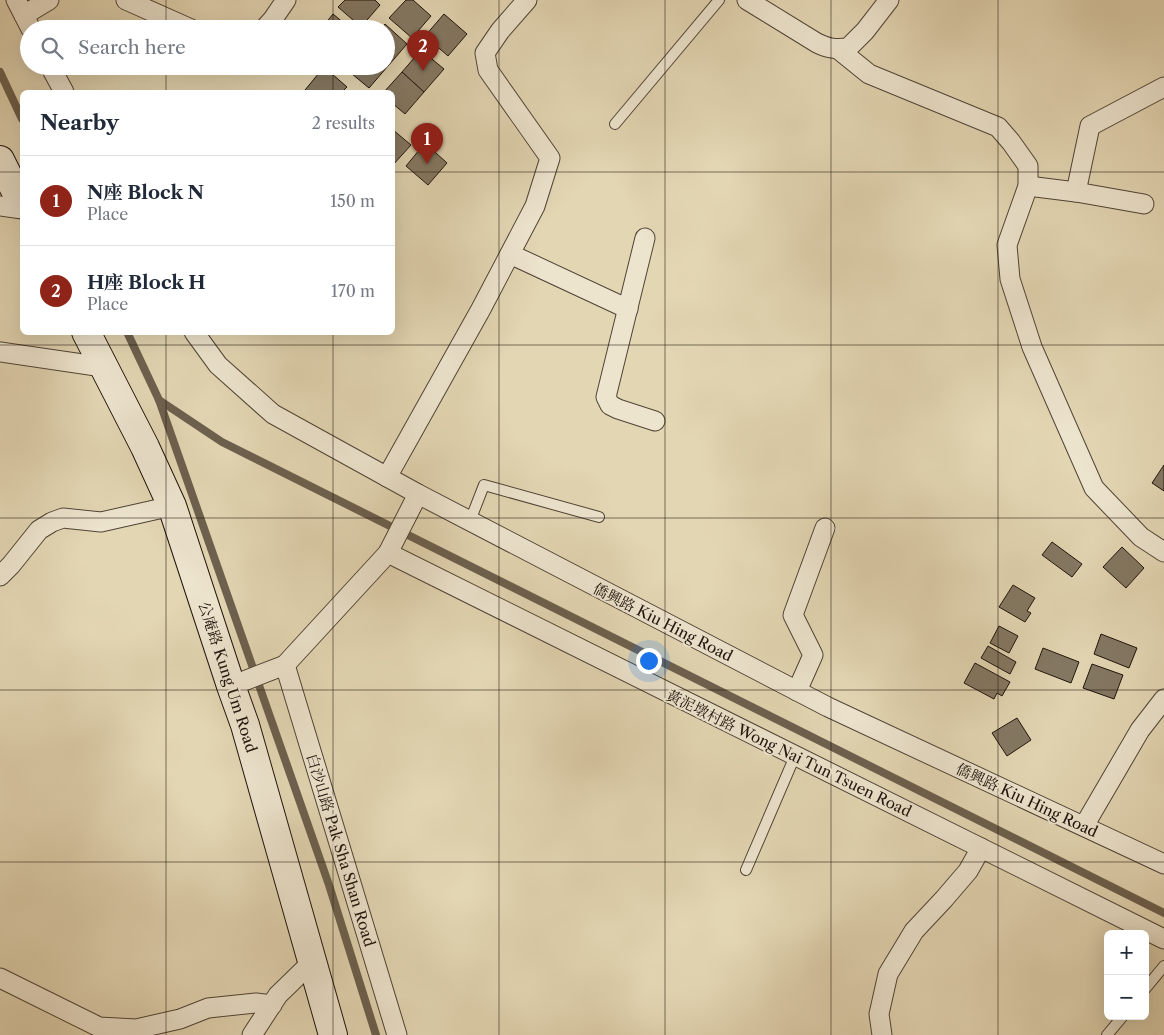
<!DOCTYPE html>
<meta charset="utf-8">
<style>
body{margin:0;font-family:"Libre Caslon Text","Noto Serif TC",serif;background:#f2f2f3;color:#1f2937}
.controls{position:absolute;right:15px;bottom:15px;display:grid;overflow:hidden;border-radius:8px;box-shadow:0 5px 20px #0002}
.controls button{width:45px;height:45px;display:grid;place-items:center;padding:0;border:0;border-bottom:1px solid #e0e1e3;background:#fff;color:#1f2937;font:25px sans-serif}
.you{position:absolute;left:648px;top:660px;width:18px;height:18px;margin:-12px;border:4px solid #fff;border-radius:50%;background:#1a73e8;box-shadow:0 0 0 8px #1a73e833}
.badge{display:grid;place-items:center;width:32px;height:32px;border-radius:50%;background:#8f2418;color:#fff;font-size:16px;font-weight:700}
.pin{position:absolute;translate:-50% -41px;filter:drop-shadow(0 1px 2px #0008)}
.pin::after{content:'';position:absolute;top:26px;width:18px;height:15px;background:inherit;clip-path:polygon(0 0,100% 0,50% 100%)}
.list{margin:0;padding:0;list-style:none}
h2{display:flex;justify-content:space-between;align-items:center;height:65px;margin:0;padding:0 20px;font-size:21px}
h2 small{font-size:16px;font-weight:400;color:#747a83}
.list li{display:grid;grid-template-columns:32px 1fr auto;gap:15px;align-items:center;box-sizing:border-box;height:90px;padding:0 20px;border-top:1px solid #e0e1e3}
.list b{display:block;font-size:19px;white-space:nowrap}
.list p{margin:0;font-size:16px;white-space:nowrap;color:#747a83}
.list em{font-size:16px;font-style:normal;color:#747a83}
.icon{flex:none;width:28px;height:28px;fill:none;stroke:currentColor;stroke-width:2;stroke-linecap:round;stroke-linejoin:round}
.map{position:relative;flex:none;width:1164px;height:1035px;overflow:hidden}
.search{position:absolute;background:#fff;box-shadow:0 5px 20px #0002;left:20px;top:20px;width:375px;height:55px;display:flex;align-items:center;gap:12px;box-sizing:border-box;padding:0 18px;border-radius:28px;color:#747a83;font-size:19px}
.panel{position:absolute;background:#fff;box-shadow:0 5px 20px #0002;left:20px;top:90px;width:375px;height:245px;border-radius:8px}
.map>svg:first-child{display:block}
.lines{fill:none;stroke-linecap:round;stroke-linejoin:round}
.stream{stroke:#6c604e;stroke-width:8}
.building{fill:#847863;stroke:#1e130c}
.lane-casing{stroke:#4f4436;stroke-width:12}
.street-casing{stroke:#4f4436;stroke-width:21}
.secondary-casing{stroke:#1e130c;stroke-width:30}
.lane{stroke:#ede4ce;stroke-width:10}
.street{stroke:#ede4ce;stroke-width:19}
.secondary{stroke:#ede4ce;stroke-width:28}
.grid{fill:none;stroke:#1e130c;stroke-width:1;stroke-opacity:0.55}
.labels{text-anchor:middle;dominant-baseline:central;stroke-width:4;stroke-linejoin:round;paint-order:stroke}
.street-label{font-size:15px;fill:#1e130c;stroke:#ede4ce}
</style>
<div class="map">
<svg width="1164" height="1035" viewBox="0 0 1164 1035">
<rect width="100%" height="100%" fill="#e3d6b3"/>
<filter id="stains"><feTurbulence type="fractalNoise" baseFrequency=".004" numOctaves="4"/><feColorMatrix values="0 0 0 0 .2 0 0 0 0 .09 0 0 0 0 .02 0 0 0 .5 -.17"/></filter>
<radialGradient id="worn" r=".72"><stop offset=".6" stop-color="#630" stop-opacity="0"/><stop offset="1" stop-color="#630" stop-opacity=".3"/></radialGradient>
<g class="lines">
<g class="stream">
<polyline points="0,72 22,119"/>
<polyline points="127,332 159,400 329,885 376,1035"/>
<polyline points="159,400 222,442 1164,913"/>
</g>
</g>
<g class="building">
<polygon points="345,0 375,0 380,5 361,27 338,7"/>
<polygon points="406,0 413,0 431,16 412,38 389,18"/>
<polygon points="333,14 351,29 321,29"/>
<polygon points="444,14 467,34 448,56 425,36"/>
<polygon points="385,24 407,44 388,66 386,64 386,29 381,29"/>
<polygon points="421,50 444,69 424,92 402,72"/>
<polygon points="386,64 388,66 369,88 346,69 349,66 386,66"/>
<polygon points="324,67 347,87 342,92 308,92 305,90"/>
<polygon points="402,72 424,92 405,114 392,103 392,92 384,92"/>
<polygon points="392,129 411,145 392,166"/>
<polygon points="425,143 447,163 428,185 406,166"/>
<polygon points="1164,465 1164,491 1152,483"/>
<polygon points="1052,542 1082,564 1072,577 1042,555"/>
<polygon points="1122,547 1144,568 1126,588 1103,567"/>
<polygon points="1013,585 1035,598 1027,611 1031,613 1025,622 999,607"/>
<polygon points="999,626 1018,636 1009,653 990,643"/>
<polygon points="1101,634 1137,648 1129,668 1094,654"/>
<polygon points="988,646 1016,662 1010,674 981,658"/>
<polygon points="1043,648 1079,662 1071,683 1035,669"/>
<polygon points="975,663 1010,682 1002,696 997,693 994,699 964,683"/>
<polygon points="1092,664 1123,675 1114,699 1083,688"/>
<polygon points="1017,718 1031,740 1007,756 992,733"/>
</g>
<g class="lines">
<defs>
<g id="lane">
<polyline points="615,124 719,0"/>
<polyline points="470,521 484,485 599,517"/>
<polyline points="746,870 795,756"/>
<polyline points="1145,989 1164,966"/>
<polyline points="1107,1035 1123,1016"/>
</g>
<g id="street">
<polyline points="16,0 31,29"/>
<polyline points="126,0 191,29"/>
<path d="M747,0L817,43C829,49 835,49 848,48L865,31L889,0"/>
<polyline points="24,15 49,0"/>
<polyline points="264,29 273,19 286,0"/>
<polyline points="838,49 869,74 998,127 1011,142 1028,166 1028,186 1007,245 1010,279 1032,347 1094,488 1141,537 1164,552"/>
<polyline points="50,66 64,92"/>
<polyline points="1028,186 1076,192 1144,204"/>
<polyline points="1076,192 1090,126 1164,87"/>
<polyline points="0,206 22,209"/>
<polyline points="645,238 606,397 610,405 618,409 655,421"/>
<polyline points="510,254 628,309"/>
<polyline points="194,332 218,365 273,414 418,494 828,707 1164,864"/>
<polyline points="0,352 103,367"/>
<polyline points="387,477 481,309 535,206 550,158 488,70 485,53 500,31 527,0"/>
<polyline points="388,553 418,494"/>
<polyline points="0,576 11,565 39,530 52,522 63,518 101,522 172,506"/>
<polyline points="285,665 397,1035"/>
<polyline points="231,686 285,665 388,553 1164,939"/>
<polyline points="797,691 813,655 793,615 825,528"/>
<polyline points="1084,826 1140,730 1164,699"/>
<polyline points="0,978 99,1027 136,1029 180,1019 208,1008 256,1003 272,1005"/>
<polyline points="252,1035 278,995 312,962"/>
<polyline points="882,1035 879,1014 888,974 914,931 944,899 968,871 981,848"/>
</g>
<g id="secondary">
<polyline points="0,160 22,204"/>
<polyline points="86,332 145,447 172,506 231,686 245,725 333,1035"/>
</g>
</defs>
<use href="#lane" class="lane-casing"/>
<use href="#street" class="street-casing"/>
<use href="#secondary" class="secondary-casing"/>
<use href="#lane" class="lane"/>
<use href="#street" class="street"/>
<use href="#secondary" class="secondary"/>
</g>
<path class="grid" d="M166,0V29M333,0V29M499,0V1035M665,0V1035M831,0V1035M998,0V1035M166,66V92M333,66V92M0,172H22M392,172H1164M166,332V1035M333,332V1035M0,345H1164M0,518H1164M0,690H1164M0,862H1164"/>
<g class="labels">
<g class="street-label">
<text transform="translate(663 622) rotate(27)">僑興路 Kiu Hing Road</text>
<text transform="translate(228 677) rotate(72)">公庵路 Kung Um Road</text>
<text transform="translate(789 753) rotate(26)">黃泥墩村路 Wong Nai Tun Tsuen Road</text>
<text transform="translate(1027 800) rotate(25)">僑興路 Kiu Hing Road</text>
<text transform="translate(341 850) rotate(73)">白沙山路 Pak Sha Shan Road</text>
</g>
</g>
<rect width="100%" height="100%" filter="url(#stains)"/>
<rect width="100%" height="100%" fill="url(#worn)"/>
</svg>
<div class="controls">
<button>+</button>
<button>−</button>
</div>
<div class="you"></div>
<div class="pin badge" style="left:427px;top:164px">1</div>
<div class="pin badge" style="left:423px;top:71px">2</div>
<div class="search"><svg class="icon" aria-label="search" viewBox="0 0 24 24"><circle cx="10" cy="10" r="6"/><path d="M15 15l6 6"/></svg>Search here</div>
<section class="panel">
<h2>Nearby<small>2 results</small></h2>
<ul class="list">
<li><span class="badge">1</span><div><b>N座 Block N</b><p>Place</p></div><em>150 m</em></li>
<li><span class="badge">2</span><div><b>H座 Block H</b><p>Place</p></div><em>170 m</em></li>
</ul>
</section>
</div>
